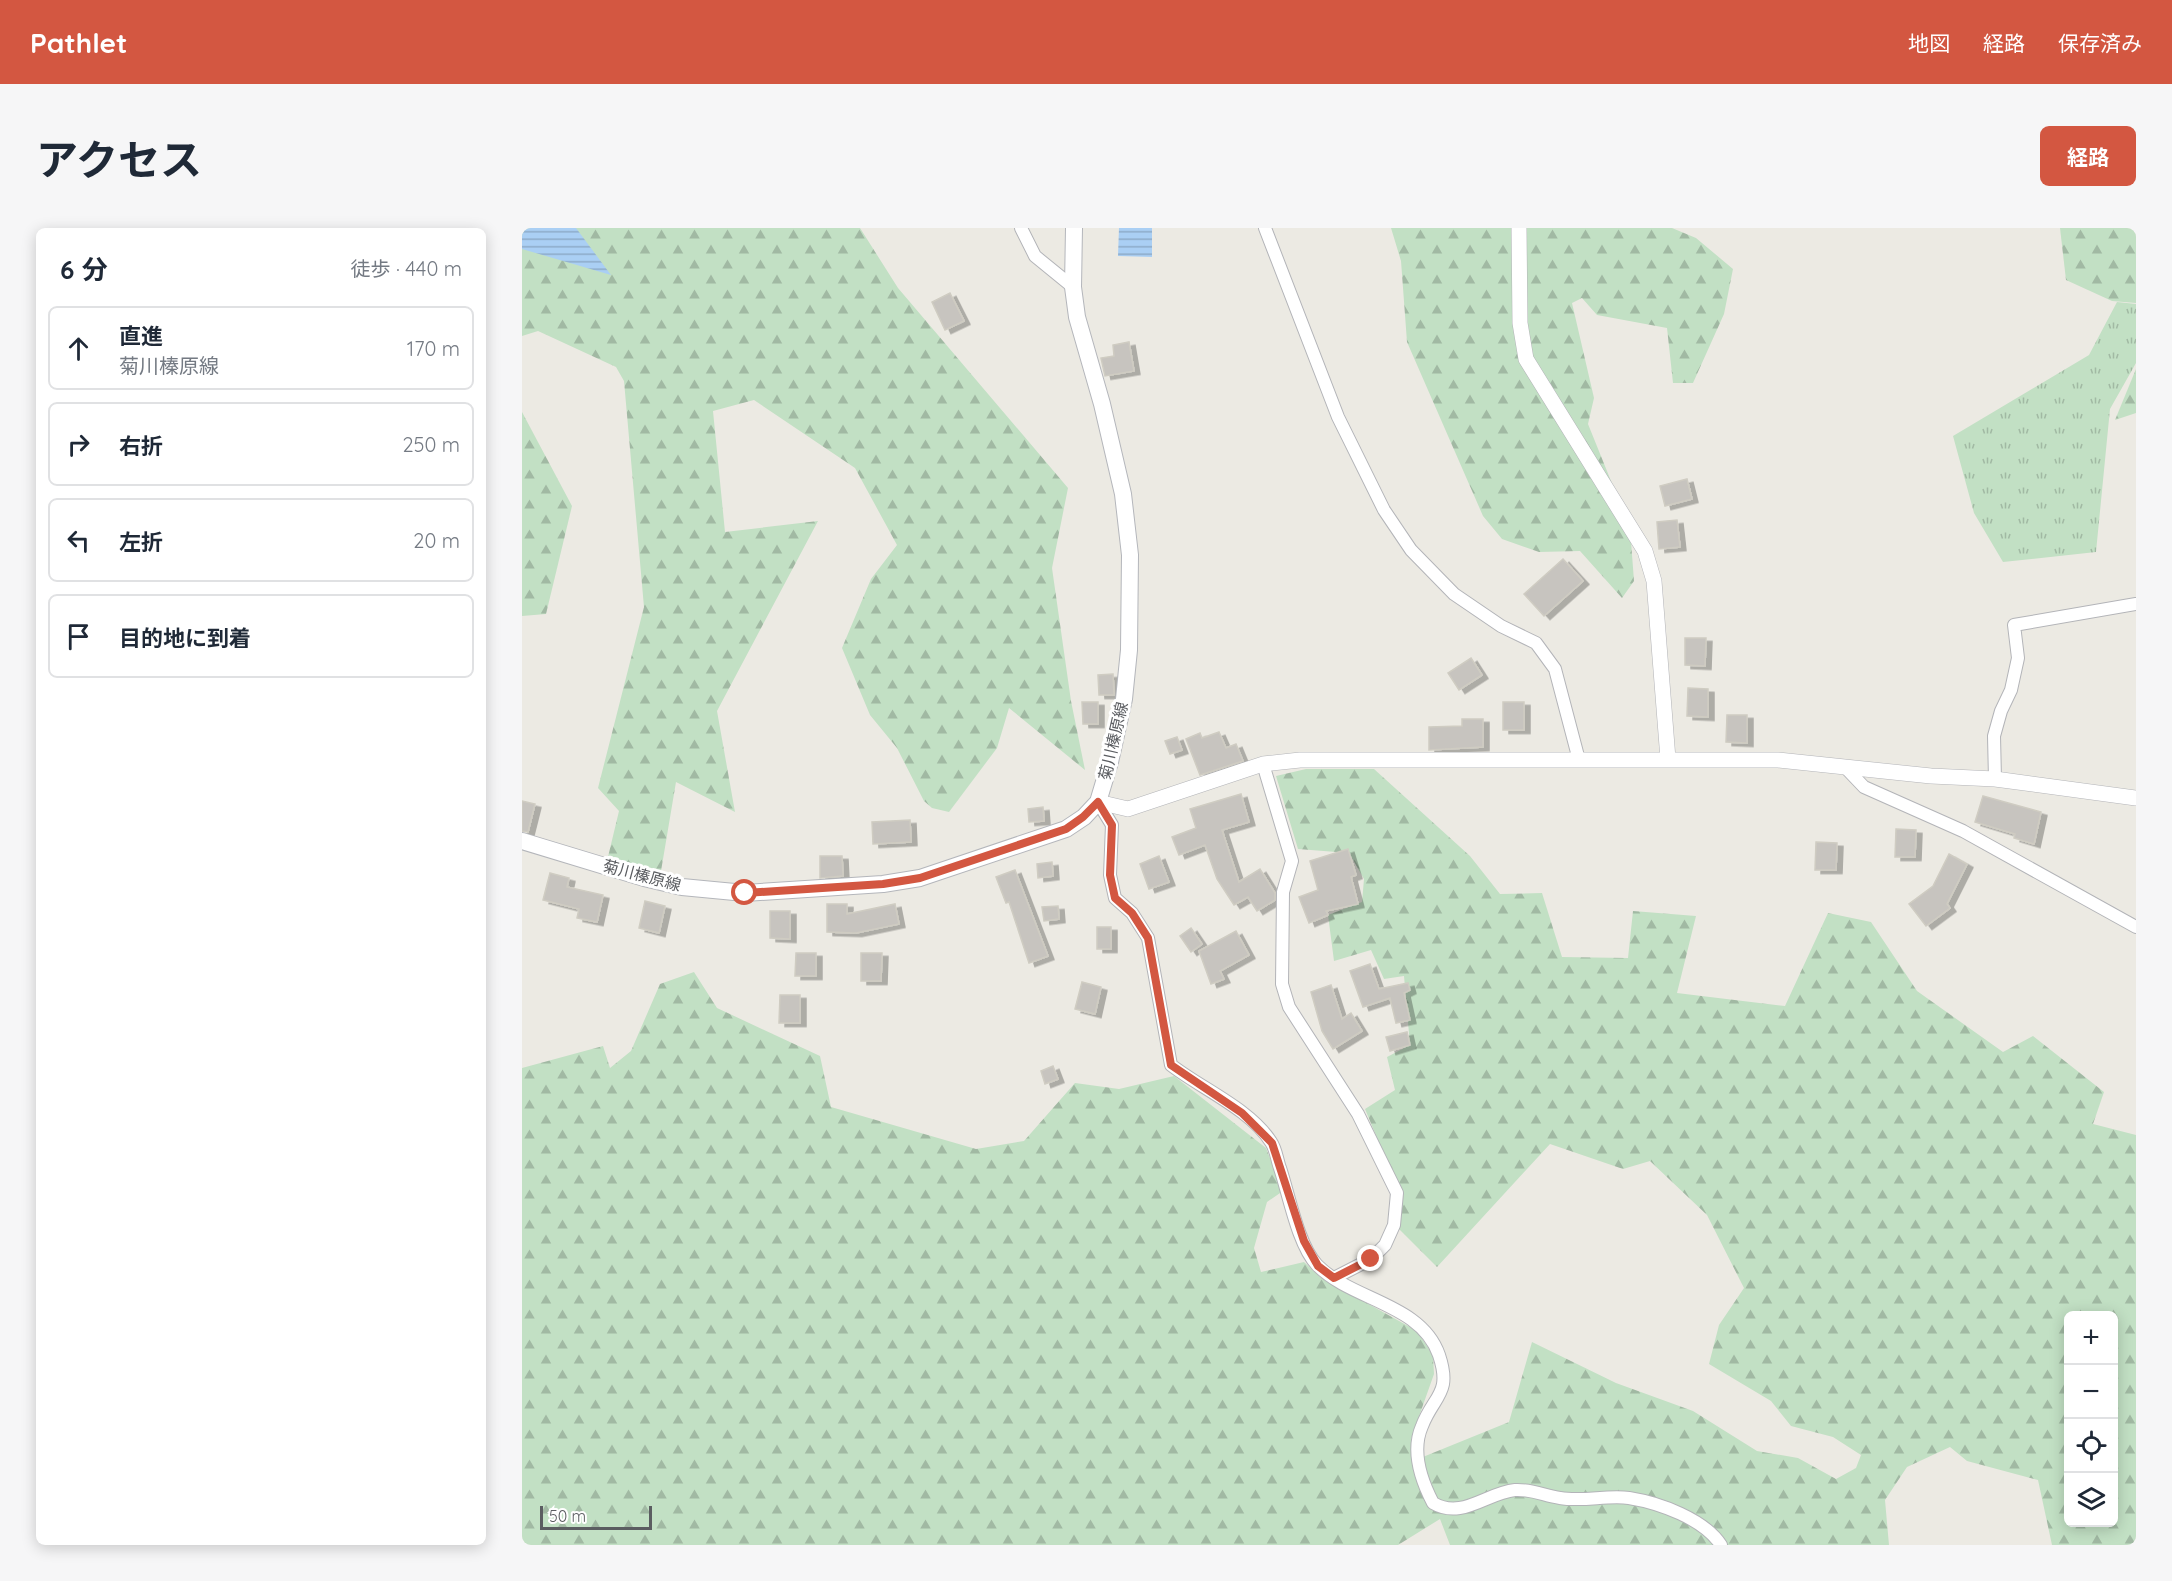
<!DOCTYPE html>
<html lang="ja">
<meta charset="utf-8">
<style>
body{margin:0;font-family:Quicksand,"Noto Sans JP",sans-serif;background:#f6f6f7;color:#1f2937}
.controls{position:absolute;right:18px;bottom:18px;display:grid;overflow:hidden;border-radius:9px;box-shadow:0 3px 15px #0003}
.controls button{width:54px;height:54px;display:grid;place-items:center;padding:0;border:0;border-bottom:2px solid #e0e1e3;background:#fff;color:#1f2937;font:30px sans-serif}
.scale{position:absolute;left:18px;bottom:15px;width:112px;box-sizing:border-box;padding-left:6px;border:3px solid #5b5d61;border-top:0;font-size:16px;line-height:21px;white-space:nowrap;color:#5b5d61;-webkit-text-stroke:4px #fff;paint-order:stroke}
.stop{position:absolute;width:18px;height:18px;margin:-14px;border:4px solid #d35741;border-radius:50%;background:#fff}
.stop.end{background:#d35741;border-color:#fff;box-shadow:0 2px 6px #0008}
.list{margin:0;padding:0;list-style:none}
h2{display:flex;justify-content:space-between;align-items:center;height:78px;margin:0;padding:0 24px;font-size:26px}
h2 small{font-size:20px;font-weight:400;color:#747a83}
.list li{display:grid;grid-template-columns:39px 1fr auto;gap:18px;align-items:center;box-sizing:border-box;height:84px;margin:0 12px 12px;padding:0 12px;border:2px solid #e0e1e3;border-radius:9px}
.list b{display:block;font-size:22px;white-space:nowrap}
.list p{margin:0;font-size:20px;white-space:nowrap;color:#747a83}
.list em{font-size:20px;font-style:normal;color:#747a83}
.icon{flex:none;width:33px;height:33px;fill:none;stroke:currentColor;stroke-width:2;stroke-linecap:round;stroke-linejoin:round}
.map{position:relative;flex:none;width:1614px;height:1317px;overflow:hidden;border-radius:9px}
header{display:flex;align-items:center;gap:36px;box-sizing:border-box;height:84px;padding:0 30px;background:#d35741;color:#fff}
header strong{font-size:28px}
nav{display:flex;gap:33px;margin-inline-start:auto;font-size:21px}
.intro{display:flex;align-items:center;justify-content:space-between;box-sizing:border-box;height:144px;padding:0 36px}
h1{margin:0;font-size:42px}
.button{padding:15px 27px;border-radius:9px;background:#d35741;color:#fff;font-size:21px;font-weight:700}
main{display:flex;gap:36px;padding:0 36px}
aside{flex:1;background:#fff;border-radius:9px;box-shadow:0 3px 15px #0003}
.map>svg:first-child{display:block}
.grass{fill:url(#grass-tufts)}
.forest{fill:url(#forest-firs);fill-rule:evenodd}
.water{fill:url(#water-rules)}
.building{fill:#c7c4bf;stroke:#cfccc2;stroke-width:1.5;filter:url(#shadow)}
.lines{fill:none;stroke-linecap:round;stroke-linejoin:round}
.minor-casing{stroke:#b3b4b8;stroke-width:14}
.tertiary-casing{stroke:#b3b4b8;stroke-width:16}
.secondary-casing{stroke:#b4b6bb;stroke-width:18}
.minor{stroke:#fff;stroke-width:12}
.tertiary{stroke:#fff;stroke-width:15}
.secondary{stroke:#fff;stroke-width:16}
.route{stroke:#d35741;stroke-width:8}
.labels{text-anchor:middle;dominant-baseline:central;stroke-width:6;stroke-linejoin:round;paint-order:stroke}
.street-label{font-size:16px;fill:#5b5d61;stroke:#fff}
</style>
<header>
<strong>Pathlet</strong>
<nav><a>地図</a><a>経路</a><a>保存済み</a></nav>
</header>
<div class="intro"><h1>アクセス</h1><a class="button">経路</a></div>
<main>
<aside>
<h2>6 分<small>徒歩 · 440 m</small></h2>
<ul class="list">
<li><svg class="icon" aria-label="ahead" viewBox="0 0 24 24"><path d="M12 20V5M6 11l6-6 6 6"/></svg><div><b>直進</b><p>菊川榛原線</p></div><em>170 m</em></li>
<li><svg class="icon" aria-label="right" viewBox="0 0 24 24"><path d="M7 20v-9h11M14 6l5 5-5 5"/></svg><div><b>右折</b></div><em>250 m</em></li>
<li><svg class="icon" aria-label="left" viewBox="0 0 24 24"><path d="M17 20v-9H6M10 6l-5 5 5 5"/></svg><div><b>左折</b></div><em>20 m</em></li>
<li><svg class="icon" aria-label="arrive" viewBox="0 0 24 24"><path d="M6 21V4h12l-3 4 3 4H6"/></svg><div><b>目的地に到着</b></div></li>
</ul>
</aside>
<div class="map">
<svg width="1614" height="1317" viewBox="0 0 1614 1317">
<defs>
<pattern id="grass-tufts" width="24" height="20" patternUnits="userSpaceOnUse" patternTransform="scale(1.5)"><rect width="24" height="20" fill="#c2e0c4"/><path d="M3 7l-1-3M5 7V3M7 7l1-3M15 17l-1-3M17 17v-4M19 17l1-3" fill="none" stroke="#a1b9a3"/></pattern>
<pattern id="forest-firs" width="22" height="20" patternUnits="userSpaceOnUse" patternTransform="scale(1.5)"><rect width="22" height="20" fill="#c2e0c4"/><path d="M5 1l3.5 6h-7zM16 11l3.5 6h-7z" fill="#a1b9a3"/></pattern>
<pattern id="water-rules" width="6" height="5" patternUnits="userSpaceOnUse" patternTransform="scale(1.5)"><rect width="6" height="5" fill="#aacff4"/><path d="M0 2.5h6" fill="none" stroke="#8dabc9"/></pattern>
<filter id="shadow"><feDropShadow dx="6" dy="3.5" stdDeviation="0" flood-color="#0004"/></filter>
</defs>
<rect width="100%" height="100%" fill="#eceae3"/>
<polygon class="grass" points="1595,74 1614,76 1614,135 1588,181 1574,324 1481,334 1452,285 1431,208 1567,127"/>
<g class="forest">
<polygon points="0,0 338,0 376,60 546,260 530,340 549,473 563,542 487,480 475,520 427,584 410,580 402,573 375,520 348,487 320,420 349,351 375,317 333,240 232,172 191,183 203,304 296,293 195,483 213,584 154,554 139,643 85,633 97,583 76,560 122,379 102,153 94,139 16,103 0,108"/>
<polygon points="869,0 1150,0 1174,10 1211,41 1202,86 1171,155 1151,155 1145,100 1075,87 1060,70 1050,75 1072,170 1066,196 1108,300 1112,353 1100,370 1058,323 1017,324 980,311 961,288 885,114 879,33"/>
<polygon points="1538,0 1614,0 1614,75 1590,73 1544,52"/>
<polygon points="1614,141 1614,185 1593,192"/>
<polygon points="0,184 50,278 24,386 0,388"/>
<path d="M784,541H852L948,628L978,666L1020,665L1040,729L1106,730L1111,683L1174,688L1155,765L1263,778L1306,685L1349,694L1395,763L1481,824L1511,808L1582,864L1571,896L1614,907V1317H1530L1516,1252L1445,1233L1428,1219L1385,1239L1363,1272L1367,1317H928L918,1291L876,1317H0V840L81,818L88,840L109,823L138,756L172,744L195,780L298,828L309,879L454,921L502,913L553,855L597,861L652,848L744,920L761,963L745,974L732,1020L739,1044L782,1034L798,1049L895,1103L911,1127L912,1146L889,1211L891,1233L987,1194L1010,1114L1094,1155L1171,1183L1235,1223L1276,1230L1314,1251L1334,1240L1339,1227L1311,1209L1269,1198L1249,1173L1187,1136L1197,1097L1222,1060L1185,987L1128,933L1101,941L1028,916L915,1039L875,999L878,965L843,881L873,862L865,829L888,817L882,748L862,751L849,722L812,733L806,687L840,674L842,651L827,625L776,621L754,548ZM1546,1088H1592V1294H1546Z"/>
</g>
<g class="water">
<polygon points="0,0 54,0 89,47 0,21"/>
<polygon points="597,0 630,0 630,29 596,28"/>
</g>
<g class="building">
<polygon points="428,65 442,93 423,102 410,74"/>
<polygon points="607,114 612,143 583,148 579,130 592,128 591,117"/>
<polygon points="1165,251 1170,271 1143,278 1138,258"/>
<polygon points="1155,292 1158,319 1137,321 1135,294"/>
<polygon points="1041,331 1061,353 1022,388 1002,366"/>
<polygon points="1163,410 1184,410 1183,438 1163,437"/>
<polygon points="949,430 960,447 937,462 926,445"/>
<polygon points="591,446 592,467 577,467 576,447"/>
<polygon points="1166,460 1186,461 1186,489 1165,488"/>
<polygon points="560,474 576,474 576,496 561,496"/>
<rect x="981" y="474" width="21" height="28"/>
<polygon points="1205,487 1225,487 1225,515 1204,514"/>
<polygon points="940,491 961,491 961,519 907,522 907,499 940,498"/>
<polygon points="697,504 704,520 714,516 721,533 678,547 664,511 678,505 680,510"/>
<polygon points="655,509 660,522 648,526 643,513"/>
<polygon points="719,566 727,594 700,602 717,654 738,641 753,665 753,672 735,683 726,669 712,677 695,651 683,617 657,627 650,609 674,600 668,581"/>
<polygon points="1461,568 1519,584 1512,616 1492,610 1493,606 1453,594"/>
<polygon points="0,573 13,576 6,604 0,603"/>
<polygon points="521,579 522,593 507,594 506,581"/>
<polygon points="388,592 389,614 351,616 350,594"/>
<polygon points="1374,601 1394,602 1393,629 1373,629"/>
<polygon points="1294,614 1315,615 1314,642 1293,642"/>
<polygon points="826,621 834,647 829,649 836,676 804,683 806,687 787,695 777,669 796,662 788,633"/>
<polygon points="1427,626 1445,636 1425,676 1428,680 1404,698 1387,676 1411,658"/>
<polygon points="298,628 320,628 321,648 298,650"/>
<polygon points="637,628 647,654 627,661 618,636"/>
<polygon points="530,634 531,648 516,650 515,636"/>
<polygon points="493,642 526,728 507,735 487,674 484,675 474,649"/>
<polygon points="28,645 47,650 45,659 81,667 75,694 55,690 57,681 21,672"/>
<polygon points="123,673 143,678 137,705 117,700"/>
<polygon points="305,676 325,676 325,686 373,676 377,696 334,705 305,704"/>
<polygon points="536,678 537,691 522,693 520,679"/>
<polygon points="248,683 268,683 268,711 248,710"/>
<rect x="575" y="699" width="14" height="22"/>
<polygon points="669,700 680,716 669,724 658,708"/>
<polygon points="714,703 727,727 698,743 702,751 689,756 677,723"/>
<polygon points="274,725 294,725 294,748 273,748"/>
<polygon points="339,725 360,725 359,753 339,753"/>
<polygon points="848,736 857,761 886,755 888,762 882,765 888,792 874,795 868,770 841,779 828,743"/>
<polygon points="560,754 579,759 573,786 553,781"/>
<polygon points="809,757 820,791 829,785 840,803 811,821 800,803 789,764"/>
<polygon points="258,767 278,767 278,795 257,795"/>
<polygon points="885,804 888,817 868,823 864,809"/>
<polygon points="531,838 536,851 523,856 519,843"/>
</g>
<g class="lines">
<defs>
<g id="minor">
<polyline points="499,0 513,28 551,59"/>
<polyline points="743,0 816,189 862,282 889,322 932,366 979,398 1014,415 1033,441 1057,532"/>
<polyline points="741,536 770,633 761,664 760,756 767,779 836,886 875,965 872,997 863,1017 849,1031 812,1050"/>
<polyline points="1322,538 1342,559 1441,603 1614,699"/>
<polyline points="1473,551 1472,508 1479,483 1489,462 1496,430 1492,397 1614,376"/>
<path d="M576,574L590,597L588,647L593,670L610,685L626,710L649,837C680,861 728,881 749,914C754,921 755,932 758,940C767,967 776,1017 795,1037C830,1073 899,1075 917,1127C930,1166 912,1167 900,1198C889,1223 899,1252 911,1275C940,1292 964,1265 993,1262C1010,1261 1023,1268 1038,1270C1061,1274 1085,1267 1107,1270C1138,1275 1182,1291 1199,1317"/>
</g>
<g id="tertiary">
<polyline points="997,0 998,95 1004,131 1123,323 1132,353 1146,531"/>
<polyline points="576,574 606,581 741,536 778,532 1256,532 1409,548 1473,551 1614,570"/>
</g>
<polyline id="secondary" points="0,613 122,650 160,659 223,665 361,656 398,650 544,601 562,589 576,574 588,534 602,471 607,422 608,327 601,266 580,176 555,89 551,59 552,0"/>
</defs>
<use href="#minor" class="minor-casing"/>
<use href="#tertiary" class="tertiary-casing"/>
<use href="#secondary" class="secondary-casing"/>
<use href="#minor" class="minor"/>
<use href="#tertiary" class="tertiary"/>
<use href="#secondary" class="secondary"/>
</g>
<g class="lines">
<polyline class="route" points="223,665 361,656 398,650 544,601 561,589 576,574 590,597 588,647 593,670 610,685 626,710 649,837 720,885 750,915 782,1013 796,1038 812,1050 849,1031"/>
</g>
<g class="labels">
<g class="street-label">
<text transform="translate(591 513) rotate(-77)">菊川榛原線</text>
<text transform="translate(120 647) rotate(15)">菊川榛原線</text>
</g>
</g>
</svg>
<div class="controls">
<button>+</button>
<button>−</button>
<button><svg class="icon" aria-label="locate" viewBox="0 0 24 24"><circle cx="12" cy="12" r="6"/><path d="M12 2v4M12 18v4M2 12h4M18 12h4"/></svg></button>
<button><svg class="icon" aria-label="layers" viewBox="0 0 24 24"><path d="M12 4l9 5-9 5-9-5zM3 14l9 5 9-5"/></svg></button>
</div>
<div class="scale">50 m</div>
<div class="stop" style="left:223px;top:665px"></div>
<div class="stop end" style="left:849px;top:1031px"></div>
</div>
</main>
